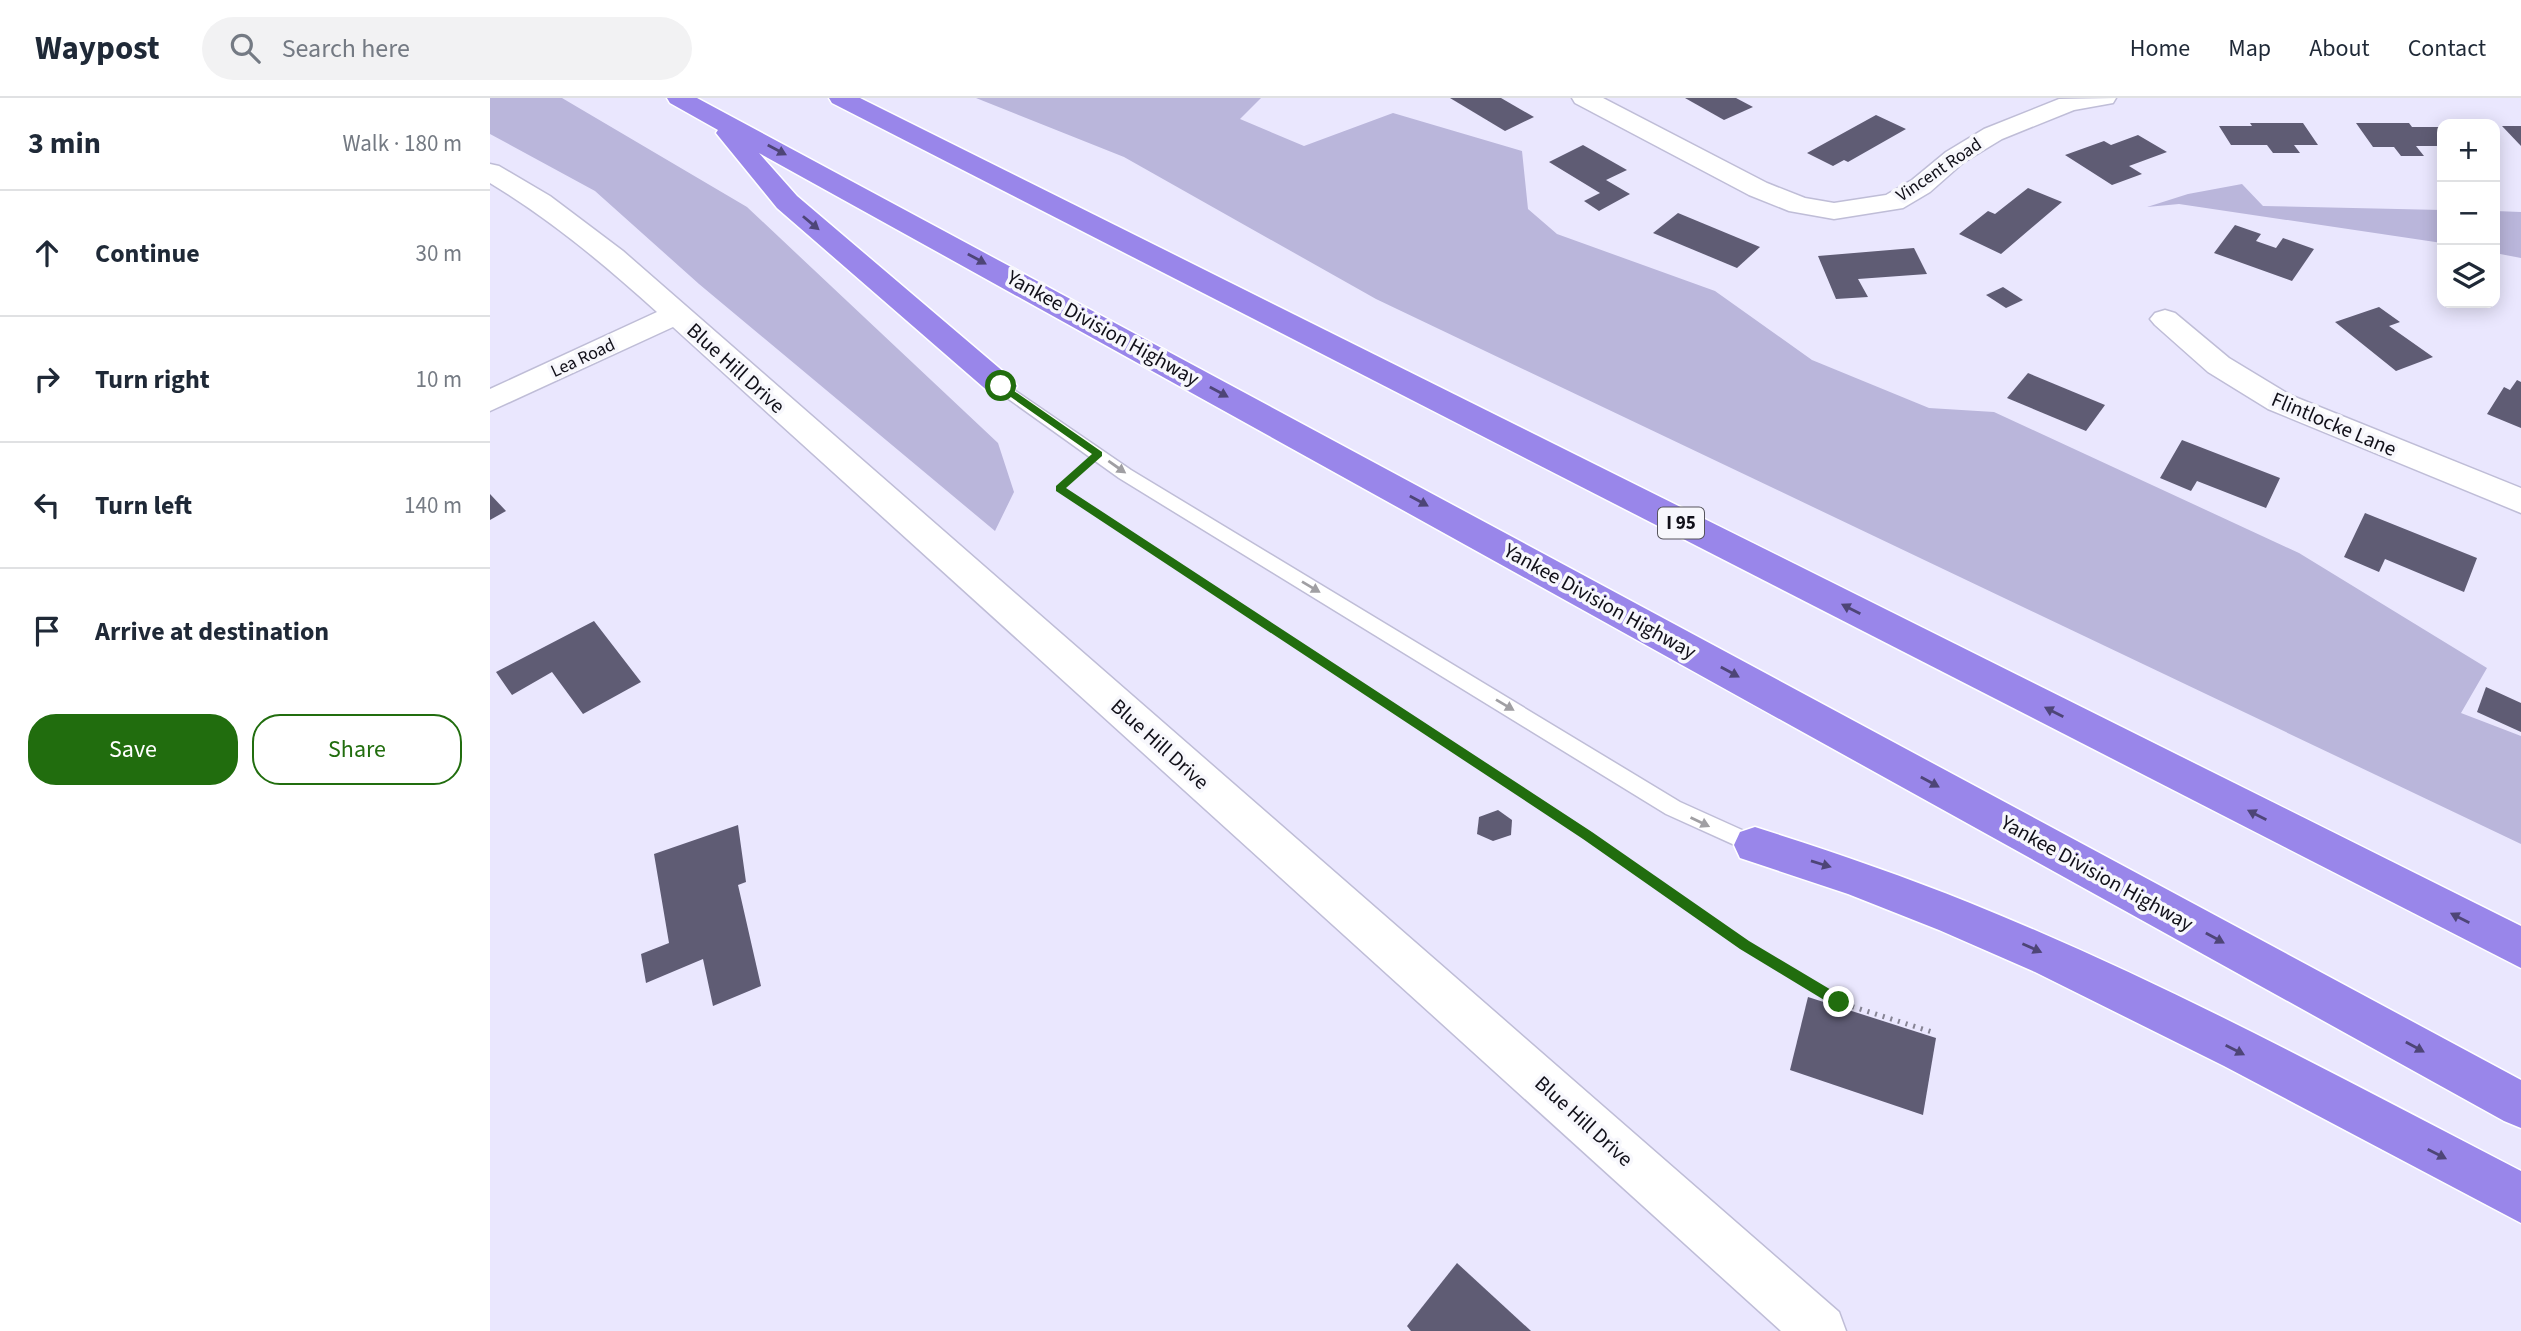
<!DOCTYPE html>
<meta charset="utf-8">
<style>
body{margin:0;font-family:"Source Sans 3",sans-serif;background:#f2f2f3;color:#1f2937}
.controls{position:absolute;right:21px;top:21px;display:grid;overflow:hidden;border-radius:14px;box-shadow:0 4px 18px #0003}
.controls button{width:63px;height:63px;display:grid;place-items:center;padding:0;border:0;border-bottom:2px solid #e0e1e3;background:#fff;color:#1f2937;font:35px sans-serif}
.stop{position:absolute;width:21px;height:21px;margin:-16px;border:5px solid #216d0e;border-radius:50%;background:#fff}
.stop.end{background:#216d0e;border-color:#fff;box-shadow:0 2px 7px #0008}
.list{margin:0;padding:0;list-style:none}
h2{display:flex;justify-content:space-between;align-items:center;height:91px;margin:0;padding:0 28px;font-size:30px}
h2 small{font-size:23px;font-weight:400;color:#747a83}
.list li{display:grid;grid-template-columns:46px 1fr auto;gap:21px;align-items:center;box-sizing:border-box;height:126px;padding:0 28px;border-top:2px solid #e0e1e3}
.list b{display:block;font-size:26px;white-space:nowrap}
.list em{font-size:23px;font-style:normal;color:#747a83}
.actions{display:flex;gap:14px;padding:21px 28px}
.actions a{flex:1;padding:16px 0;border:2px solid #216d0e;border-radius:28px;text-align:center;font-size:24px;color:#216d0e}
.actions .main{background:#216d0e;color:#fff}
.icon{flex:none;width:38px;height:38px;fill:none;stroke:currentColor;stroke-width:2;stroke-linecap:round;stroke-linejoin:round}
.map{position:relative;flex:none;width:2031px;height:1233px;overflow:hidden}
header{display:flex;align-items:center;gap:42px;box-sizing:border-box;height:98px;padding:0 35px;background:#fff;border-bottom:2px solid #e0e1e3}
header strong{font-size:33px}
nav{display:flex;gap:38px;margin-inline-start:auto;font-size:24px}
.search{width:490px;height:63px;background:#f2f2f3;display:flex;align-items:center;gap:18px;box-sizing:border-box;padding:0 24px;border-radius:38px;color:#747a83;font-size:26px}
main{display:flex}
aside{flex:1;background:#fff}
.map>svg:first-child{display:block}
.green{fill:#bab6db}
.building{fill:#5f5c74}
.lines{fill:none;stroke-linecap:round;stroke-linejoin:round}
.service-casing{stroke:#bfbdd7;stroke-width:3}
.minor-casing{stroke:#bfbdd7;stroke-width:3}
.tertiary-casing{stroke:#bfbdd7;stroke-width:3}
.motorway-casing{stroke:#fff;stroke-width:3}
.path-far1{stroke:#868494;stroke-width:4.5;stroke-dasharray:2 5;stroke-linecap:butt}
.path{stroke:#868494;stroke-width:5;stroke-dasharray:2 6;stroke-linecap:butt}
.service{fill:#fff;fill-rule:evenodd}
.minor{fill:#fff;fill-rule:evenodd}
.tertiary{fill:#fff;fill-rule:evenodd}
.motorway{fill:#9986ea;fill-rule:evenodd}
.oneway{fill:#4e4577}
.oneway2{fill:#a09fa3}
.route{fill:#216d0e}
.labels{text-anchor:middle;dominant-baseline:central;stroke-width:7;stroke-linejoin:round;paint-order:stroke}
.far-street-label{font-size:18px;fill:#111019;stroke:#f7f7fc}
.shield{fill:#f7f7fc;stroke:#56555d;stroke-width:2}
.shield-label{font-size:19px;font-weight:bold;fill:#111019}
.street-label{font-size:21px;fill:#111019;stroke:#f7f7fc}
</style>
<header>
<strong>Waypost</strong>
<div class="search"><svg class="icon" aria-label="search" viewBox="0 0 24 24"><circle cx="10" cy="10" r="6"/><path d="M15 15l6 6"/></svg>Search here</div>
<nav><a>Home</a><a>Map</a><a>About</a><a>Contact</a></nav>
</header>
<main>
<aside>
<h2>3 min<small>Walk · 180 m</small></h2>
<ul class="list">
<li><svg class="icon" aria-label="ahead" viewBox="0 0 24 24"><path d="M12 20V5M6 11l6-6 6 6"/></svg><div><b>Continue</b></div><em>30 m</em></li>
<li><svg class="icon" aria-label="right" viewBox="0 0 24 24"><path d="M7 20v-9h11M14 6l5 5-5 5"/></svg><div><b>Turn right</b></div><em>10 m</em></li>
<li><svg class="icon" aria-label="left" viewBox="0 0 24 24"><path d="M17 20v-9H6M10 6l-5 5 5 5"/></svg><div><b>Turn left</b></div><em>140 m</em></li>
<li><svg class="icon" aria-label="arrive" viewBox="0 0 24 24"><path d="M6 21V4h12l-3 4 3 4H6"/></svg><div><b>Arrive at destination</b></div></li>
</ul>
<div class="actions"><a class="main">Save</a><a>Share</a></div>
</aside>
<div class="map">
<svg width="2031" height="1233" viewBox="0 0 2031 1233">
<rect width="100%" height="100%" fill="#eae7fe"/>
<g class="green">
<polygon points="0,0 72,0 257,109 508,345 524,394 505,433 209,186 105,93 0,36"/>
<polygon points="486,0 771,0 750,21 814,48 903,15 1032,53 1038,111 1067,136 1225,193 1322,262 1439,310 1504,314 1809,455 1997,570 1971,615 2031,638 2031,746 886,201 634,59"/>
<polygon points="1752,86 1773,108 1952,112 1952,145 1689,106 1657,109 1698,96"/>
<polygon points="2005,113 2031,114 2031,160 2005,155"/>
</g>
<g class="building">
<polygon points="960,0 1011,0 1044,19 1015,33"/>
<polygon points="1195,0 1246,0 1263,9 1234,22"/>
<polygon points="1386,17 1416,31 1358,64 1354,62 1343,68 1317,55"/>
<polygon points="1760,25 1813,25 1828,47 1804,47 1810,55 1783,55 1777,47 1741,47 1729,28 1762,28"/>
<polygon points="1866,25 1919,25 1922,29 1952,29 1952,48 1926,48 1934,58 1911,58 1904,49 1883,49"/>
<polygon points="2012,28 2031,28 2031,48"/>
<polygon points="1648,37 1677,54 1639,68 1652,76 1622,87 1575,57 1614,43 1621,47"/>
<polygon points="1093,47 1137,72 1116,82 1140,96 1109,113 1094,103 1110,95 1059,64"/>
<polygon points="1538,90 1572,104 1511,156 1469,136 1498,113 1505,116"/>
<polygon points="1188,115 1270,149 1247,170 1163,135"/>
<polygon points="1745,127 1771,136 1766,143 1786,150 1793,140 1824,151 1802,183 1724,155"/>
<polygon points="1424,150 1437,176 1368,181 1378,199 1346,201 1328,158"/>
<polygon points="1513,189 1533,202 1516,210 1496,197"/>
<polygon points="1889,209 1910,224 1899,228 1943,259 1906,273 1845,224"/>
<polygon points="1538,275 1615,307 1596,333 1517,300"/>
<polygon points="2027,282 2031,284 2031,330 1997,316 2014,289 2020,292"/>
<polygon points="1692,342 1790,380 1776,410 1707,383 1701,393 1670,380"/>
<polygon points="0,396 16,413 0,422"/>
<polygon points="1875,415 1987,460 1974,494 1895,461 1889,474 1854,459"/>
<polygon points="104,523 151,584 93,616 62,574 22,597 6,574"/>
<polygon points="1996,589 2031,605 2031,634 1987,614"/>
<polygon points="1008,712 1022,722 1021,737 1003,743 987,736 989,719"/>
<polygon points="248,727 256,784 248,787 271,888 223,908 213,861 156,885 151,856 179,845 164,756"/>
<polygon points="1318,899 1446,940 1433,1017 1300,972"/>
<polygon points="967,1165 1041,1233 921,1233 917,1228"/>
</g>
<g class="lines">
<defs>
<polygon id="service" points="511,283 641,372 1190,704 1272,741 1275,747 1272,753 1265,756 1258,753 1176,716 629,380 506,292 503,288 506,284"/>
<g id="minor">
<path d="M0,66L9,68L60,98L133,153L1349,1214L1356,1233H1291L183,229L0,313V291L167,214C114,166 61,122 0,85Z"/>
<polygon points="1675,212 1685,215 1739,260 1800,297 2031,390 2031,415 1778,311 1718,274 1665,227 1660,221 1665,215"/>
</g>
<polygon id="tertiary" points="1082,0 1113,0 1277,85 1315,100 1344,105 1396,97 1422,82 1456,54 1494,31 1569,1 1626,0 1623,5 1584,12 1512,41 1474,64 1440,94 1413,110 1344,121 1299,113 1259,97 1085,5"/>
<g id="motorway">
<polygon points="177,0 207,0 2031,982 2031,1030 2014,1023 269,55 307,98 522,281 527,288 522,295 511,298 500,295 287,110 230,40 226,35 228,32 180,5"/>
<polygon points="339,0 370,0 2031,828 2031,870 342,5"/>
<path d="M1265,729C1337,752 1409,776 1480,805C1669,881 1850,979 2031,1073V1125L1734,968L1545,874L1449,832L1358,796L1250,760L1244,747L1250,734Z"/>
</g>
</defs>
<use href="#service" class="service-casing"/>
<use href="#minor" class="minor-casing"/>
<use href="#tertiary" class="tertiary-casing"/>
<use href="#motorway" class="motorway-casing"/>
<polyline class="path-far1" points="584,378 569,391 1063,716"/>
<polyline class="path" points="1060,714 1255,847 1348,904 1442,934"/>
<use href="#service" class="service"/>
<use href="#minor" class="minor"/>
<use href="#tertiary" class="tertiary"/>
<use href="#motorway" class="motorway"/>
</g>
<defs><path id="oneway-solid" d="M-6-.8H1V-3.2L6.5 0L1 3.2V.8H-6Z" transform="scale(1.75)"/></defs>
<g class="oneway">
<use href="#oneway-solid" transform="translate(287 52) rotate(28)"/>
<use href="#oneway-solid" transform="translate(321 125) rotate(40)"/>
<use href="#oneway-solid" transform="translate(487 161) rotate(29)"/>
<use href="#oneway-solid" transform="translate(729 294) rotate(29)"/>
<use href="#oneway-solid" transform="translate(929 403) rotate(29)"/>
<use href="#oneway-solid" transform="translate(1361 511) rotate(-153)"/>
<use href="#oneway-solid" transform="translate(1240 574) rotate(29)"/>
<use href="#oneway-solid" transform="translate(1564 614) rotate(-153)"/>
<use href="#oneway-solid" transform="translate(1440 684) rotate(29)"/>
<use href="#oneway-solid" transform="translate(1767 717) rotate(-153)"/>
<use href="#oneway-solid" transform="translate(1331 766) rotate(17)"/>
<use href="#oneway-solid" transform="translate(1970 820) rotate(-153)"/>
<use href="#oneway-solid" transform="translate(1725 840) rotate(29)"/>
<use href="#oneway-solid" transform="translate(1542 850) rotate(24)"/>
<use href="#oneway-solid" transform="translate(1925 949) rotate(29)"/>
<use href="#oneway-solid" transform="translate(1745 952) rotate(27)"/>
<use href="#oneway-solid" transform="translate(1947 1056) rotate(27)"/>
</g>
<g class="oneway2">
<use href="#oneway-solid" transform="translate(627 369) rotate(35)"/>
<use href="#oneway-solid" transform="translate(821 489) rotate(31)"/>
<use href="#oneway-solid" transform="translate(1015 607) rotate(31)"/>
<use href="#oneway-solid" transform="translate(1210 724) rotate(26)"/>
</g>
<polygon class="route" points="508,286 514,286 612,354 612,358 576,390 1102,734 1259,843 1353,899 1353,908 1344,908 1250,851 1093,741 566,393 566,388 602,356 508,290"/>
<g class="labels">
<g class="far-street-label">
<text transform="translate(1449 72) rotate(-34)">Vincent Road</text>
<text transform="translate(93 260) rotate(-25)">Lea Road</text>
</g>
<rect class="shield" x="1168" y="409.5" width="46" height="31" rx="5"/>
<g class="shield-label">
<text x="1191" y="425">I 95</text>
</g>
<g class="street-label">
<text transform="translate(613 230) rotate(29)">Yankee Division Highway</text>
<text transform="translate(246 270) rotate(42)">Blue Hill Drive</text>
<text transform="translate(1844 326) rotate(23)">Flintlocke Lane</text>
<text transform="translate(1110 503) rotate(29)">Yankee Division Highway</text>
<text transform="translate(670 646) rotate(42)">Blue Hill Drive</text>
<text transform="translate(1607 775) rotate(29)">Yankee Division Highway</text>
<text transform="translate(1094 1023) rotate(42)">Blue Hill Drive</text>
</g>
</g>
</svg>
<div class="controls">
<button>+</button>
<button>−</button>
<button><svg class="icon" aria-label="layers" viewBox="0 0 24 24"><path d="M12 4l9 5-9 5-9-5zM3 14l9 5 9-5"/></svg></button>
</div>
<div class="stop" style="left:511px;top:288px"></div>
<div class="stop end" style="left:1349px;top:904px"></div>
</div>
</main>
